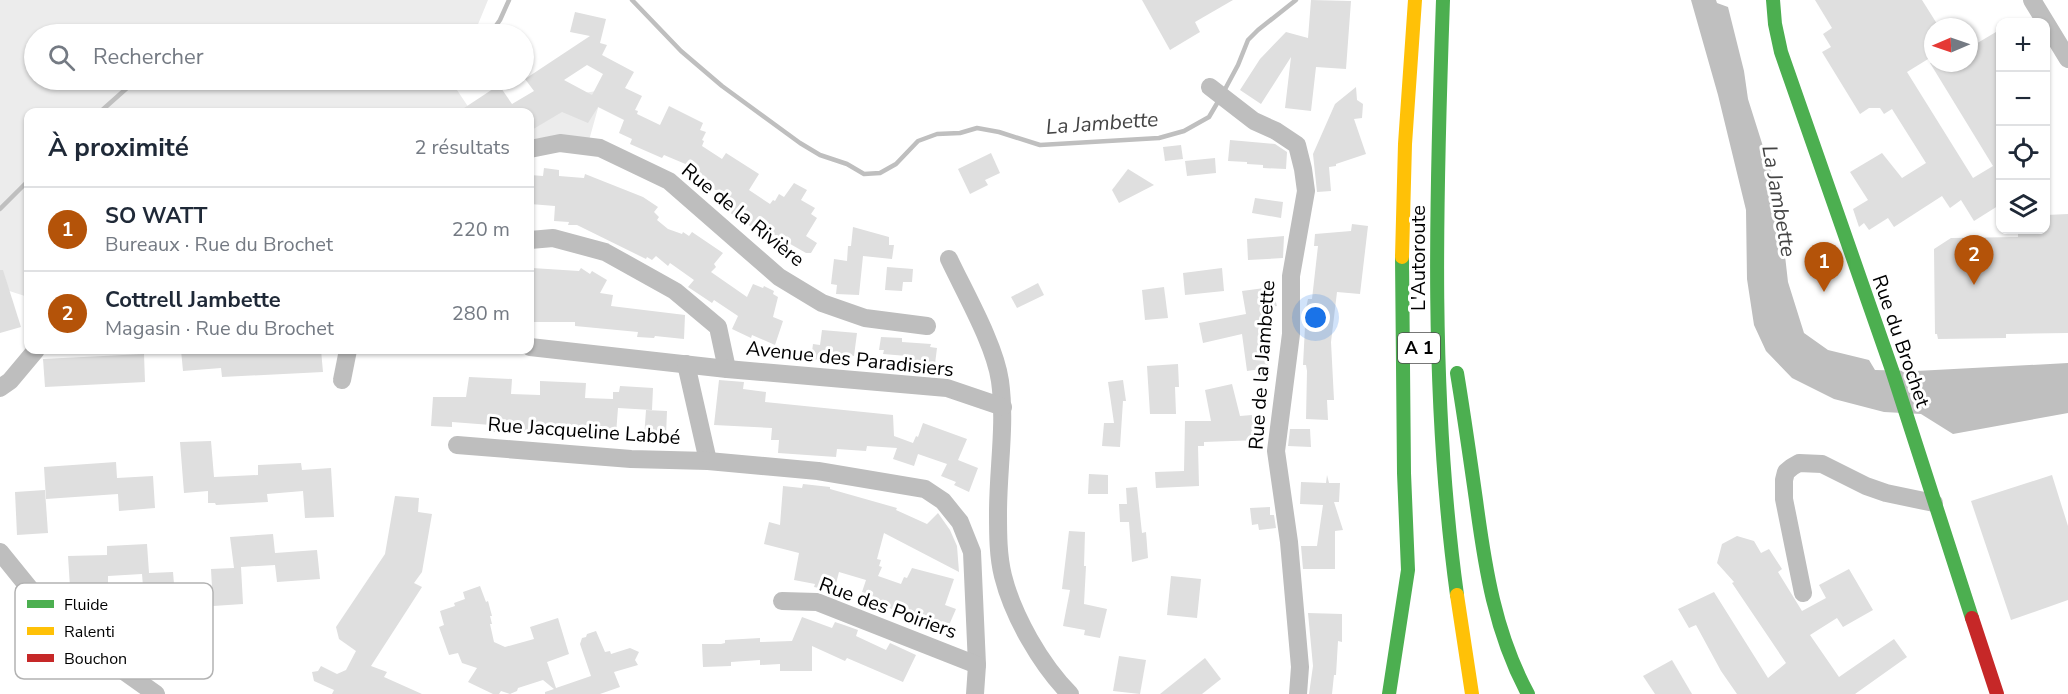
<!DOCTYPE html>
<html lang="fr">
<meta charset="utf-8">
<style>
body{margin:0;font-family:"Nunito Sans",sans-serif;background:#f2f2f3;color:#1f2937}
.controls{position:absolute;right:18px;top:18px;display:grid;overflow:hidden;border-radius:12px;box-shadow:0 2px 4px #0004}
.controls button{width:54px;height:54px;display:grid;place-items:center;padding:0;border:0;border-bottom:2px solid #e0e1e3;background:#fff;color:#1f2937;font:30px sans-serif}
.compass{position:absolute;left:1924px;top:18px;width:54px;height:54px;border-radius:50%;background:#fff;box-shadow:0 2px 4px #0004;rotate:268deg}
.you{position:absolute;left:1316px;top:318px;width:21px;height:21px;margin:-15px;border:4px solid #fff;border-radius:50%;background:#1a73e8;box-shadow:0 0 0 9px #1a73e833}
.badge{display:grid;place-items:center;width:39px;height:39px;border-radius:50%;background:#b45309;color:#fff;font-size:20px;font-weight:700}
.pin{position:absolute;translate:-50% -50px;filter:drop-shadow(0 2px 3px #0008)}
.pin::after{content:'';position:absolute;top:32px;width:21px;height:18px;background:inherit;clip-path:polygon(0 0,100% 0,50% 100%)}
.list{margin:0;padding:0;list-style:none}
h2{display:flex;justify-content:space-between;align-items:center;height:78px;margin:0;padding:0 24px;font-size:26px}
h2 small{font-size:20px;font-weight:400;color:#747a83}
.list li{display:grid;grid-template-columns:39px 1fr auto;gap:18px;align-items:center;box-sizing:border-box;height:84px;padding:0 24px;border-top:2px solid #e0e1e3}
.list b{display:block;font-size:22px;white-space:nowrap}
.list p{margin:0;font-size:20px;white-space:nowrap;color:#747a83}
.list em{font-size:20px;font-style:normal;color:#747a83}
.icon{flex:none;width:33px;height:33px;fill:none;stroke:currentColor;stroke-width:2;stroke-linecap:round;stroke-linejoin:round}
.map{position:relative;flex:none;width:2068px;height:694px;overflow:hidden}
.search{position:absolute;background:#fff;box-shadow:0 2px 4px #0004;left:24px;top:24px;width:510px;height:66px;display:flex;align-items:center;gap:15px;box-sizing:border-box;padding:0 21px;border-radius:33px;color:#747a83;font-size:22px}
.panel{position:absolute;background:#fff;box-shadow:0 2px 4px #0004;left:24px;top:108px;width:510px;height:246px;border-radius:12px}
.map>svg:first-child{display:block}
.green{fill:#ececec}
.water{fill:#bfbfbf}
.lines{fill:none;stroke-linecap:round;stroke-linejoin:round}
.stream{stroke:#bfbfbf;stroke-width:4.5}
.building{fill:#dfdfdf;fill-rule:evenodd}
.street{stroke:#bebebe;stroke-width:18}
.fast{stroke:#4caf50;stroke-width:14}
.slow{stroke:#ffc107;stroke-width:14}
.jam{stroke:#c62828;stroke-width:14}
.labels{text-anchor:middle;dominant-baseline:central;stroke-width:6;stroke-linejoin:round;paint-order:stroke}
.shield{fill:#fff;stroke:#4c4c4c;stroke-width:1.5}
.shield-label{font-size:18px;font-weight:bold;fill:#000}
.street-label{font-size:20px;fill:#000;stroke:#fff}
.water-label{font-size:21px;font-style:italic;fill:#444;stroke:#fff}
.key{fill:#fff;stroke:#b2b2b2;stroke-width:1.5}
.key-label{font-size:16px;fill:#000}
</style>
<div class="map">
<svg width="2068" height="694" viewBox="0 0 2068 694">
<rect width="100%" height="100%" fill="#fff"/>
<polygon class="green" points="0,0 488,0 474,34 34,34 34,80 454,80 453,84 471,111 603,90 588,144 530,142 530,112 28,112 28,297 0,288"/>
<polygon class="water" points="1691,0 1716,0 1717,3 1728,7 1744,71 1748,99 1778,194 1788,282 1804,333 1828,350 1869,360 1875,370 1916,371 2068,363 2068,413 1953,434 1921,414 1884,412 1834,399 1792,378 1766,351 1754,325 1747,279 1746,210 1718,95"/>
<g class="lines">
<g class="stream">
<polyline points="632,0 681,51 722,86 800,143 820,155 847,164 864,174 880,173 896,164 918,141 937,134 960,133 977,128 999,132 1040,145 1159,138 1184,131 1209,117 1219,100"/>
<path d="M187,34C201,24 215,28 230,34"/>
<polyline points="490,34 500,20 509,0"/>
<polyline points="340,80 360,82 378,80"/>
<polyline points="1223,93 1238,65 1248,40 1258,30 1296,0"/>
<polyline points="100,112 136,80"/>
<polyline points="0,209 28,181"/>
</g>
</g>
<g class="building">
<polygon points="1142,0 1233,0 1195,22 1200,32 1170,50"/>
<polygon points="1311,0 1351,1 1346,69 1316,67 1311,111 1285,108 1291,57 1261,104 1240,90 1260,59 1286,32 1308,38"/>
<polygon points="1815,0 1922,0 1939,27 1933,27 1933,56 1907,72 1973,178 1993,166 1930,63 1969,63 1969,48 1996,32 2001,39 2001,204 1974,221 1961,200 1950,208 1942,196 1894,227 1888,218 1869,230 1864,223 1859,227 1853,209 1868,200 1850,172 1882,153 1902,178 1926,163 1892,109 1884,114 1880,108 1869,108 1860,114 1822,52 1831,47 1823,34 1832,28"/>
<path d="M575,12L606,19L600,43L607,45L602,55L634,72L625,88L642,96L635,110L638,111L637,114L660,125L669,106L703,123L700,130L706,132L702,140L704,141L702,146L722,159L726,153L759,174L749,190L770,204L773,200L775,201L779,194L784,197L794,183L807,190L801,200L815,208L811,214L817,218L806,236L817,243L811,253H806L771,233L768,238L726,210L733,200L700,181L702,177L693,172L695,168L664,155L662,158L630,144L632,139L619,133L624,120L598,107L588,123L562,112L530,131V112H458L499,85L512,104L534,91L525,79L590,36L570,32ZM587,65L603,74L592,95L564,80Z"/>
<polygon points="1356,87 1357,100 1363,104 1362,118 1354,119 1366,154 1336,164 1336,166 1329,167 1331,191 1317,192 1313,154 1335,104"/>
<polygon points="1230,140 1275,144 1287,152 1286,169 1263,168 1263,165 1247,164 1247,162 1228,161"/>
<polygon points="1181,145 1183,159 1165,161 1163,147"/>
<polygon points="991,153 1000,173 985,180 988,185 970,194 958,169"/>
<polygon points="1215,158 1216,173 1187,176 1185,161"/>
<polygon points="544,168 559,170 559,176 584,178 585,174 643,197 658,207 654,212 659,217 657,220 668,229 682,234 683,232 689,236 692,232 723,253 714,264 716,267 711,272 747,297 753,284 763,288 764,286 774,291 773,294 778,297 773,317 783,321 775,345 752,335 751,338 732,329 738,316 714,300 712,303 688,287 694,280 670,263 668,266 656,256 652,260 647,257 646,259 577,225 568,225 569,222 554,221 555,206 530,204 530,175 543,176"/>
<polygon points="1128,169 1154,185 1119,203 1112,190"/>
<polygon points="1255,198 1283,202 1281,218 1252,213"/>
<polygon points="2068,214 2068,333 2006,334 2006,338 1938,339 1937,334 1935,334 1934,249 1951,238 2018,237 2018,230 2046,230 2046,215"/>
<polygon points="1352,224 1368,226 1360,294 1337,292 1331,342 1334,400 1327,400 1328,420 1306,419 1307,371 1306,365 1303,365 1306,308 1308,299 1312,299 1318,246 1314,246 1315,234 1351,231"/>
<polygon points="853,227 889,237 889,245 894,245 892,259 863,256 859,295 836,294 837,285 831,284 834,259 847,261 848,246 851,246"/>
<polygon points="1284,236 1283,258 1248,260 1247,239"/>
<polygon points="887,267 913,269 912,282 903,282 902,291 885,290"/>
<polygon points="532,268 579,271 581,268 590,274 592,271 607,280 600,293 613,295 611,306 685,315 684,339 655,336 654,338 637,337 638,332 575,326 575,322 530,322"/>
<polygon points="1222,268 1224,291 1185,295 1183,273"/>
<polygon points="0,270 3,270 21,327 0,333"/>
<polygon points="1038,283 1044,295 1017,308 1011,297"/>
<polygon points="1164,287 1168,318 1145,320 1142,290"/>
<polygon points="1272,287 1277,306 1272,307 1270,330 1263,329 1268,368 1247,371 1242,334 1203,343 1199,323 1246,314 1242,291"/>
<polygon points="822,330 857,333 854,356 835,354 834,361 811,359 813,344 820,345"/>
<polygon points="881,337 902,338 902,342 931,344 930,347 937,348 935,364 906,361 907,356 883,354 884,350 879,350"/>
<polygon points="181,350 321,350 323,372 222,377 221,368 183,371"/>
<polygon points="144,354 145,382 45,387 43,359"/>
<polygon points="1178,364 1179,387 1175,387 1176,414 1150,414 1147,366"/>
<polygon points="469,377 512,379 511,394 540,395 540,381 586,383 585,398 613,399 613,392 619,392 620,386 653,388 652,410 618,408 616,434 491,432 491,425 452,422 452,427 431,426 433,397 466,397"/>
<polygon points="719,380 744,382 743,389 766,392 765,402 893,415 894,436 913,443 916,436 918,437 923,423 967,439 958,460 978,468 969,492 954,485 956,482 941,476 947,464 918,454 914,466 893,459 897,448 867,446 866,451 837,449 836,457 778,453 779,440 771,440 772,428 714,425"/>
<polygon points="1123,380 1126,401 1123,401 1120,447 1102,446 1104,423 1114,423 1108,382"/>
<polygon points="1232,384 1240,416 1252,415 1252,422 1260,421 1260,440 1204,442 1204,446 1198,446 1199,486 1156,488 1155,472 1184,471 1185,421 1211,421 1205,390"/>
<polygon points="646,410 667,411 666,436 660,436 660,438 644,438"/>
<polygon points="1290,429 1310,429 1311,447 1288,446"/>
<polygon points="211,441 214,477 258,475 258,465 301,463 302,470 331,468 334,517 305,518 303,491 267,494 268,502 216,505 215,503 208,503 208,491 184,493 180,442"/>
<polygon points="116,462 117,478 153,476 155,508 119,511 118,494 46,499 44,467"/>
<polygon points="1089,474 1108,475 1108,494 1088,494"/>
<polygon points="1327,475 1329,483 1340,483 1339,502 1334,502 1343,530 1335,531 1335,569 1303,569 1301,546 1317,546 1323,505 1300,504 1301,482 1326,483"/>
<polygon points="2052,475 2068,526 2068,600 2011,620 1971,501"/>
<polygon points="803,484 830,487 830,489 897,508 896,510 927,524 938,513 950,530 957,546 959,572 884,533 877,559 881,560 879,566 882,567 878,576 901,584 904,577 907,578 912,568 954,579 945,605 956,609 946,632 873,601 874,597 862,592 866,580 839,572 834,591 814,587 815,584 794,580 799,553 764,544 769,522 780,525 783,486 802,488"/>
<polygon points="1137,487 1142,533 1146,532 1148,558 1132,562 1129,522 1120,522 1119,504 1127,504 1126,488"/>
<polygon points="45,490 48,533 17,535 15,492"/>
<polygon points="395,496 419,498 418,512 432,514 422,572 414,583 422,587 371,666 387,672 384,677 422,694 332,694 334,690 314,681 312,672 318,671 321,666 337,674 346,670 356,651 339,639 336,627 385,554"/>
<polygon points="1270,507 1270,515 1274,515 1276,528 1259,530 1258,524 1252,525 1250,508"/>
<polygon points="1069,531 1085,532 1084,566 1086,566 1084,604 1107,609 1100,638 1084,635 1085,630 1063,626 1070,590 1062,589"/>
<polygon points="273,534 275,553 317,550 320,579 277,582 275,565 241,567 243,604 213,606 211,569 234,568 230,537"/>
<polygon points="1737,536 1754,541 1761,553 1769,549 1782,569 1778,572 1802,611 1826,598 1819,585 1849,569 1873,610 1843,627 1837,618 1810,635 1839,677 1894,639 1907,657 1855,694 1737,694 1721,671 1696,625 1689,628 1678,609 1714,592 1768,678 1786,663 1732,583 1734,582 1717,563 1722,544"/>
<polygon points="147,544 149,573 173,572 176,608 145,611 142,574 108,576 108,585 70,587 68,556 107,555 107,546"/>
<polygon points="1171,576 1201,579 1197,618 1167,615"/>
<polygon points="480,586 486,602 488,601 492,616 490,616 492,624 490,624 494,642 505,647 534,639 530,627 558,618 569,654 547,662 556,688 591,676 580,644 582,638 586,637 587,634 596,631 605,652 610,651 611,654 630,648 639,652 635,660 638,665 614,672 620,687 600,694 545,694 545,692 554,689 543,680 518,688 517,691 510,694 501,691 499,694 493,694 468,682 477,668 462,663 458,653 449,655 439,627 444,625 440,611 455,606 454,603 465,599 463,592"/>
<polygon points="1308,613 1342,614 1342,642 1338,641 1336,675 1334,675 1332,694 1309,694 1313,666"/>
<polygon points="802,617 832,628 835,622 844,625 858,630 856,636 886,650 890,643 916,655 903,682 847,658 845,661 812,646 812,671 780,671 780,664 760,665 760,660 731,662 731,666 703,667 702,644 721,644 725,643 725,640 760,638 760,642 792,641"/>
<polygon points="1119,656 1146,660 1140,694 1113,691"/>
<polygon points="1205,658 1221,679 1202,694 1160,694"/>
<polygon points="1672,660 1692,694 1655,694 1643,676"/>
</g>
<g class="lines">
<g class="street">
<polyline points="2032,0 2068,59"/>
<polyline points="1210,87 1254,121 1276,131 1297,145 1303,169 1306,191 1291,276 1291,334 1276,451 1289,542 1300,667 1298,694"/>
<polyline points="530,149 560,143 600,148 669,181 779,277 822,303 865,318 927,326"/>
<polyline points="530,240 553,238 605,252 675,291 718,327 727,369"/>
<path d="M949,259C965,293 995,345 1000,381C1006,425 998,468 998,513C998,534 998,556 1003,576C1013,616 1041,665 1070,694"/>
<polyline points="530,347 727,369 947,388 1003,407"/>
<polyline points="686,364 708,461"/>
<polyline points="342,380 348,350"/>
<polyline points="0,388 10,381 36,350"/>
<polyline points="457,445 631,459 708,461 818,471 925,489 943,501 960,522 972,552 977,665 975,694"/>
<polyline points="0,552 30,589 108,660 156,694"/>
<polyline points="1803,593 1784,499 1784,480 1786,472 1792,467 1799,463 1822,464 1866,486 1886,493 1934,503"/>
<polyline points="782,601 817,602 977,665"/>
</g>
<g class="fast">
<path d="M1443,0C1436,199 1430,398 1457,595"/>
<polyline points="1773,0 1775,24 1781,52 1892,370 1972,618"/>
<path d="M1457,373C1464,415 1470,458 1476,500C1485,568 1495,633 1528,694"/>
<polyline points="1389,694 1408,570 1404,473 1402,257"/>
</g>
<g class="slow">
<polyline points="1402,257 1405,144 1415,0"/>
<polyline points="1457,595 1472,694"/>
</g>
<polyline class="jam" points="1972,618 1997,694"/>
</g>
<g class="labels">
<rect class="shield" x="1398" y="333" width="42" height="30" rx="4.5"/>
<g class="shield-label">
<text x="1419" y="348">A 1</text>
</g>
<g class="street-label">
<text transform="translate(743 215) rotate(39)">Rue de la Rivière</text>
<text transform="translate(1418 258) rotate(-90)">L'Autoroute</text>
<text transform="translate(1901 341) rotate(71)">Rue du Brochet</text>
<text transform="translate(850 359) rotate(6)">Avenue des Paradisiers</text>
<text transform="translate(1262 365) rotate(-86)">Rue de la Jambette</text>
<text transform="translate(584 431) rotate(4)">Rue Jacqueline Labbé</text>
<text transform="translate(888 608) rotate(20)">Rue des Poiriers</text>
</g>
<g class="water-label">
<text transform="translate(1102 123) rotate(-4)">La Jambette</text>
<text transform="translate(1779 201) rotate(80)">La Jambette</text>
</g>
</g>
<rect x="15" y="583" width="198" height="96" rx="9" class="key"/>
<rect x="27" y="600" width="27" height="8" fill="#4caf50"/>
<rect x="27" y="627" width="27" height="8" fill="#ffc107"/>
<rect x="27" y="654" width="27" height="8" fill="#c62828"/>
<g class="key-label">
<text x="64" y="610">Fluide</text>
<text x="64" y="637">Ralenti</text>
<text x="64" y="664">Bouchon</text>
</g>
</svg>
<div class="controls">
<button>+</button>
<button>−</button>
<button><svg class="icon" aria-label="locate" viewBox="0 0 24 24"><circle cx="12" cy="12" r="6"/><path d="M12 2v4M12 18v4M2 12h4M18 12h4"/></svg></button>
<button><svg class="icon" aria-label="layers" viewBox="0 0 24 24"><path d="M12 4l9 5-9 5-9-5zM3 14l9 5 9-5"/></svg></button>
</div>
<svg class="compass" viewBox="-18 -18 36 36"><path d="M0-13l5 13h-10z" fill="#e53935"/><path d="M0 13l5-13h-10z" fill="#747a83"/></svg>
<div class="you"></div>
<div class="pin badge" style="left:1824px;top:292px">1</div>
<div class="pin badge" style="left:1974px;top:285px">2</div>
<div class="search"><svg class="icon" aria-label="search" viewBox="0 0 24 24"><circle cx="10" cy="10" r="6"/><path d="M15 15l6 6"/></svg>Rechercher</div>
<section class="panel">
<h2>À proximité<small>2 résultats</small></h2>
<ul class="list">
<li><span class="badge">1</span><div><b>SO WATT</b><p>Bureaux · Rue du Brochet</p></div><em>220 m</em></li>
<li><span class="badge">2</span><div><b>Cottrell Jambette</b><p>Magasin · Rue du Brochet</p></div><em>280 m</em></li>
</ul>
</section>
</div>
